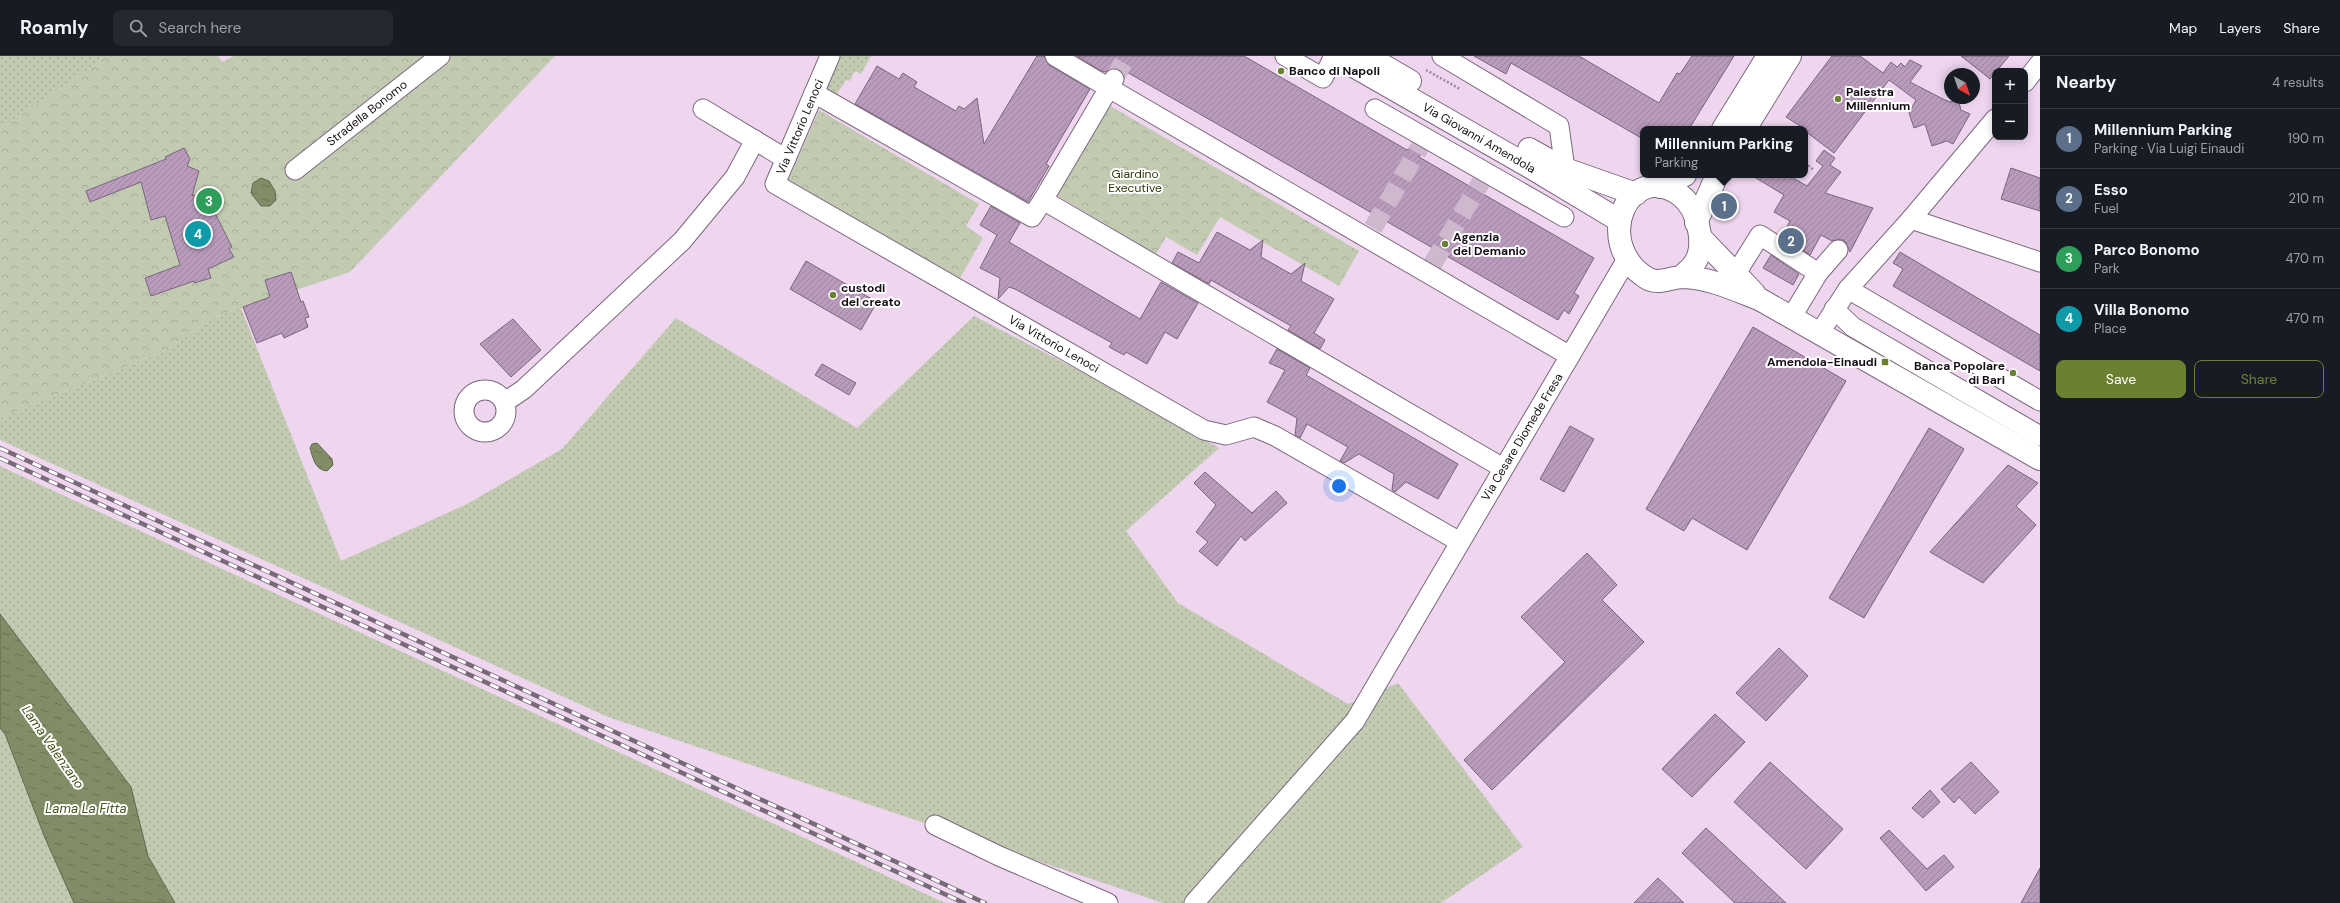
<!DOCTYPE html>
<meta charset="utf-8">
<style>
body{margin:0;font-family:"DM Sans",sans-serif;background:#242831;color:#f1f3f6}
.controls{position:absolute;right:12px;top:12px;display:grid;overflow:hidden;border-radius:8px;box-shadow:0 2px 10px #0003}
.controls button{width:36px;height:36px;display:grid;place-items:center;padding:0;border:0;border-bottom:1px solid #363941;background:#171b24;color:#f1f3f6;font:20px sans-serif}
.compass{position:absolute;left:1944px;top:12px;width:36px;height:36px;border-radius:50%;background:#171b24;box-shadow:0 2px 10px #0003;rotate:140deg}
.you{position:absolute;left:1339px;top:430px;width:14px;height:14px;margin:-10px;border:3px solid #fff;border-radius:50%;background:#1a73e8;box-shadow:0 0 0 6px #1a73e833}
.badge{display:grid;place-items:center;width:26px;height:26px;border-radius:50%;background:#6c8031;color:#fff;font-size:13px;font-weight:700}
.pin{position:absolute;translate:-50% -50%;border:2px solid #fff;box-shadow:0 1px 4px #0006}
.popup{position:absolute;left:1640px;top:70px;width:168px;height:52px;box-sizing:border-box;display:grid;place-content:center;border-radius:8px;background:#171b24;filter:drop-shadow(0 1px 3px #0005);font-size:13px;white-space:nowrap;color:#9ea1a6}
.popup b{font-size:15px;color:#f1f3f6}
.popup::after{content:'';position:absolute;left:50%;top:100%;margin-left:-8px;border:8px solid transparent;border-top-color:#171b24}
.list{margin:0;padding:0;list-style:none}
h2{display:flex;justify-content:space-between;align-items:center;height:52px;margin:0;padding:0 16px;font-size:17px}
h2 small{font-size:13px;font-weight:400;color:#9ea1a6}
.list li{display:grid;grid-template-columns:26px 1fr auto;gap:12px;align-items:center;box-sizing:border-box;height:60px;padding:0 16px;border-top:1px solid #363941}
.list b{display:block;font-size:15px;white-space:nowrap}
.list p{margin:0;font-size:13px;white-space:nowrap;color:#9ea1a6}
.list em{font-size:13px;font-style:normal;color:#9ea1a6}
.actions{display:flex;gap:8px;padding:12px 16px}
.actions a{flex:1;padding:9px 0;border:1px solid #6c8031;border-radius:8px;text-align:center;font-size:14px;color:#6c8031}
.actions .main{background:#6c8031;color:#fff}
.icon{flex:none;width:22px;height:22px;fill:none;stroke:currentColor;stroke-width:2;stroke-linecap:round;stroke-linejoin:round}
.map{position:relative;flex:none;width:2040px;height:847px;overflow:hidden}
header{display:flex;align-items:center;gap:24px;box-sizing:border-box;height:56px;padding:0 20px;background:#171b24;border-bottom:1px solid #363941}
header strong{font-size:19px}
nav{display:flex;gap:22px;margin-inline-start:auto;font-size:14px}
.search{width:280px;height:36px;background:#242831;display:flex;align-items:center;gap:10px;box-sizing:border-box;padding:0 14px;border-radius:8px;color:#9ea1a6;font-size:15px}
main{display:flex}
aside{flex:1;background:#171b24}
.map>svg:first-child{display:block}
.grass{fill:url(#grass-dots)}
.park{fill:url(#park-crowns)}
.water{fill:url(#water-ripples);stroke:#61674f}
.building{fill:url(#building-hatch);stroke:#7a667b}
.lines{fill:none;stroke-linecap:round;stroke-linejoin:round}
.minor-tunnel{stroke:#cdb8ce;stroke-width:19;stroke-dasharray:19 10;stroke-linecap:butt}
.minor-casing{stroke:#7c687d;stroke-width:21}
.major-casing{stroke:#7c687d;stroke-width:24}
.path{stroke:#9a889b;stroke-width:2.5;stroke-dasharray:2 2;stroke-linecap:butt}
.minor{stroke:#fff;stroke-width:19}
.major{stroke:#fff;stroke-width:22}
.rail-casing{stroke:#786979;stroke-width:4.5}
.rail{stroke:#fff;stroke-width:3;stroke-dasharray:9;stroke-linecap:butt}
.poi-dot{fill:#6c8031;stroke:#fff;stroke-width:1.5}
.labels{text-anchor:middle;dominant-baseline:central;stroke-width:4;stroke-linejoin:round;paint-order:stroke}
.poi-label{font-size:12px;font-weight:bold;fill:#150d16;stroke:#fff;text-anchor:start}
.street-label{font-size:12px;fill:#150d16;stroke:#fff}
.park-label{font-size:12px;fill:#2b3607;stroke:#fff}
.water-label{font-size:13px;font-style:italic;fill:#465518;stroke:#fff}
</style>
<header>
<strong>Roamly</strong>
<div class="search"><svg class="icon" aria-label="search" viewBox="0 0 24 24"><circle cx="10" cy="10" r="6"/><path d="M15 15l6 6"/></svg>Search here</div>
<nav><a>Map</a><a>Layers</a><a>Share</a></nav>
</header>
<main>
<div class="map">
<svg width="2040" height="847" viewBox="0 0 2040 847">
<defs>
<pattern id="grass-dots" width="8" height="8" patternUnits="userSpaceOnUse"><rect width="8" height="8" fill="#c2cbb2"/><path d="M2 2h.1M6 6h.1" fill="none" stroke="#a6ad98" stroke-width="1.8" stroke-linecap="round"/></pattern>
<pattern id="park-crowns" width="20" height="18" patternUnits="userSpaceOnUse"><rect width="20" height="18" fill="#c2cbb2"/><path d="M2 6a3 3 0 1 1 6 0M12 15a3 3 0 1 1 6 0" fill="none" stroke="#a6ad98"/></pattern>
<pattern id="water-ripples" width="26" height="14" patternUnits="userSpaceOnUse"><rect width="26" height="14" fill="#818d67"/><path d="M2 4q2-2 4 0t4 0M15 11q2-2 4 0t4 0" fill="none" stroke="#687254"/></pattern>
<pattern id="building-hatch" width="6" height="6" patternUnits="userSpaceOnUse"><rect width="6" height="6" fill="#b99bbb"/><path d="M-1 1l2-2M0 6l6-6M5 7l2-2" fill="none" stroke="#9e84a0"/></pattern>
</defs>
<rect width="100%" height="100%" fill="#eed6ef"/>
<g class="grass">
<polygon points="0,0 108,0 0,73"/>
<polygon points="840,0 871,0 861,18 855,15 850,25 846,24 837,38 829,35 827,30"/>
<polygon points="241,252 341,505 467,448 562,393 676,262 857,372 974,260 1111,331 1219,392 1126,475 1178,547 1348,648 1398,627 1523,791 1441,847 1163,847 608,661 0,384 0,362 167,294 215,261"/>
<polygon points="0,410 945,847 175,847 148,800 131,731 0,558"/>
<polygon points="0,672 5,678 45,782 74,847 0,847"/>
</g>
<g class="park">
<polygon points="108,0 218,0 222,6 234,0 555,0 350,216 215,261 167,294 0,362 0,73"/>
<polygon points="1107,48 1359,195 1339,230 1220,161 1197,199 1166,181 1156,198 1053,137"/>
<polygon points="819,54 979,148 966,170 983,182 960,222 788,125"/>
</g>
<g class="water">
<polygon points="261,122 269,125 275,135 276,144 270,150 261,150 251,137 253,127"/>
<path d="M317,387L332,403L333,409L327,415C315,414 313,402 310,392L312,388Z"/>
<polygon points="0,558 131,731 148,800 175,847 74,847 45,782 5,678 0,672"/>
</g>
<g class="building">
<polygon points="1037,0 1044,0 1049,9 1090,33 1046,108 1049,110 1028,146 855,48 877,10 899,23 903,17 917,26 914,31 956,55 959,50 964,53 977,42 984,88"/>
<polygon points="1077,0 1244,0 1407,94 1416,89 1424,93 1419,101 1594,202 1574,237 1579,240 1569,258 1564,254 1558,264 1125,15 1122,16 1114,12 1106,16 1101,15"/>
<polygon points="1474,0 1579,0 1659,47 1677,17 1680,18 1692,0 1734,0 1689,73 1643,73 1643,83 1511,7 1506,18"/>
<polygon points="1832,0 1860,0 1883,17 1891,6 1897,11 1901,7 1905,11 1910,4 1922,10 1910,26 1945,44 1950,46 1958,43 1961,54 1970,58 1953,88 1947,85 1932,90 1925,68 1914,72 1909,57 1916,44 1889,24 1834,97 1805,75 1805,73 1786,61"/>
<polygon points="1961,0 2009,0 1990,23"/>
<polygon points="184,92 190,103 187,110 199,115 192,140 205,137 232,191 229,193 234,201 208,213 211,222 194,227 194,225 151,240 145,222 180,209 165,160 151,164 141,126 90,146 86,135 166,103 165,101"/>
<polygon points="1824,94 1835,102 1830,109 1841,116 1825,137 1873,152 1850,196 1845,185 1840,183 1832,185 1821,179 1810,199 1782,180 1790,165 1774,156 1784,139 1751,119 1788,119 1807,130 1823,110 1816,105"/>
<polygon points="2011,112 2040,122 2040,155 2001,143"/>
<polygon points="991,150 1020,167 1009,186 1140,263 1161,226 1198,247 1177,283 1165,276 1147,308 1126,296 1124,299 1109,291 1112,287 1015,233 1009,231 998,243 1000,222 980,212 997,179 980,169"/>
<polygon points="1217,176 1250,194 1263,184 1261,201 1291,218 1305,207 1301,225 1334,243 1314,277 1325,284 1320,293 1288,274 1291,270 1211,224 1209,228 1172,207 1178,196 1199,207"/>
<polygon points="1900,196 2040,279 2040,315 1893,230 1903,213 1893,207"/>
<polygon points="1771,199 1799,218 1793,229 1763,212"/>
<polygon points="806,205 877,246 861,274 790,233"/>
<polygon points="291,216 301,246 303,245 309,261 305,262 308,271 284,282 282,277 257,287 243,251 270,241 265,224"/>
<polygon points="513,263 541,294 511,321 480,288"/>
<polygon points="1753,271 1846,325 1747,494 1692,462 1684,475 1646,453"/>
<polygon points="1277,293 1310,312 1306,319 1458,408 1438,443 1406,426 1395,436 1392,434 1394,418 1359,398 1344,407 1340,405 1348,391 1307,368 1300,382 1295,379 1297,362 1267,346 1285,314 1269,307"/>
<polygon points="822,308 856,327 849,339 815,319"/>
<polygon points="1570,370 1594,383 1564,436 1540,423"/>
<polygon points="1929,372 1964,393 1864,562 1829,542"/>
<polygon points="2008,409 2038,427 2016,450 2036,469 1983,527 1930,496"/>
<polygon points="1205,416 1252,457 1276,435 1287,447 1245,485 1241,480 1217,510 1199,495 1208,486 1196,476 1216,449 1194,427"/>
<polygon points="1587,497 1617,529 1602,544 1644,586 1492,734 1464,704 1565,606 1521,561"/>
<polygon points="1779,592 1808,620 1766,665 1736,637"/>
<polygon points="1715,658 1745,686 1692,741 1662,713"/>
<polygon points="1770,706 1843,773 1806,813 1734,746"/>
<polygon points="1971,706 1999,736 1975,758 1959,741 1954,747 1941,733"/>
<polygon points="1930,734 1940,746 1923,762 1912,752"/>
<polygon points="1706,772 1786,847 1735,847 1682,797"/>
<polygon points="1889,774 1927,813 1944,799 1954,811 1926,835 1880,782"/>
<polygon points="2040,812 2040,847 2021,847"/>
<polygon points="1658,822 1684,847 1634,847"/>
</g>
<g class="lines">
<g class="minor-tunnel">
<polyline points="1114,23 1127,0"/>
<polyline points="1373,172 1421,89"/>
<polyline points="1432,209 1481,126"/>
</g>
<defs>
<g id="minor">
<polyline points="830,0 775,128 1204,374 1226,379 1254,371 1275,380 1460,486"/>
<polyline points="1055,0 1109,32 1114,23"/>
<polyline points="1285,0 1323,22 1334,0"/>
<polyline points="1442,0 1559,70 1565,113"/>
<polyline points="2025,26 2040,7"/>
<polyline points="814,37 1032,161 1043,144 1503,412"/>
<polyline points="703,53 786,103"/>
<polyline points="1375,53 1564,161"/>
<polyline points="295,114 440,0"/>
<polyline points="1043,144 1109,32 1570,300"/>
<polyline points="1911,163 1995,63"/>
<polyline points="1818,217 1838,194"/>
<polyline points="1735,219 1760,179 1818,217 1791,262"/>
<polyline points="1848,233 2040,345"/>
<polyline points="1834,253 1853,271 2040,380"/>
<polyline points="1819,278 1848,233 1911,163 2040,206"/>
<circle cx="485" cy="355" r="21"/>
<polyline points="505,346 524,333 682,185 735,121 755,84"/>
<polyline points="935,769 999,800 1108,847"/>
<polyline points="1194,847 1355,665 1627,203"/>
</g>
<g id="major">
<polyline points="1336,0 1530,111 1620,165"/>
<polyline points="1367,0 1410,25"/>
<polyline points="1723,73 1768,0"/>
<polyline points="1745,73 1790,0"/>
<polyline points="1529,93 1565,113 1636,138"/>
<polyline points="1661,131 1685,119"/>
<polyline points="1696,167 1717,119"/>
<polyline points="1700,181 1754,237"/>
<path d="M1681,221C1685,217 1691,213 1694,208C1707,190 1698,152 1680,139C1629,103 1592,186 1645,221C1658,230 1670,221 1683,221C1711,222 1735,234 1761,244L2040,403"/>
</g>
</defs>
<use href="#minor" class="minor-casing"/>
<use href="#major" class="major-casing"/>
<g class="path">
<polyline points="1426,14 1460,33"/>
<polyline points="1805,107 1814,114"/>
</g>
<use href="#minor" class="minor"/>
<use href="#major" class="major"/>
<defs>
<g id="rail">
<polyline points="0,392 985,847"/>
<polyline points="0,402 964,847"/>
</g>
</defs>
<use href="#rail" class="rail-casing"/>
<use href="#rail" class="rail"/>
</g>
<g class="poi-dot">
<circle cx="1281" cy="15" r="4"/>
<circle cx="1838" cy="43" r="4"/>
<circle cx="1445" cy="188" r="4"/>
<circle cx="833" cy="239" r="4"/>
<rect x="1881" y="302" width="8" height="8" rx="2"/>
<circle cx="2013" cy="317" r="4"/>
</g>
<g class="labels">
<g class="poi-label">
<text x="1289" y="15">Banco di Napoli</text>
<text x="1846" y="36">Palestra<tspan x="1846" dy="14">Millennium</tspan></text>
<text x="1453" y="181">Agenzia<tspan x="1453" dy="14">del Demanio</tspan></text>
<text x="841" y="232">custodi<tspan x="841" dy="14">del creato</tspan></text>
<text x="1877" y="306" text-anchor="end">Amendola-Einaudi</text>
<text x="2005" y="310" text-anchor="end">Banca Popolare<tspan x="2005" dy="14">di Bari</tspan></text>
</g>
<g class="street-label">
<text transform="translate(367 57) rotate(-38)">Stradella Bonomo</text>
<text transform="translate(800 71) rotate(-67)">Via Vittorio Lenoci</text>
<text transform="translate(1479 82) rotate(30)">Via Giovanni Amendola</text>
<text transform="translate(1054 288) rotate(30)">Via Vittorio Lenoci</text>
<text transform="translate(1522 381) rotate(-59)">Via Cesare Diomede Fresa</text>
</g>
<g class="park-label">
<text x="1135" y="118">Giardino<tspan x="1135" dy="14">Executive</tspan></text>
</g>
<g class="water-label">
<text transform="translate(53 691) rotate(55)">Lama Valenzano</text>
<text x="86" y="752">Lama La Fitta</text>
</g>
</g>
</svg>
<div class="controls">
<button>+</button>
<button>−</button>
</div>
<svg class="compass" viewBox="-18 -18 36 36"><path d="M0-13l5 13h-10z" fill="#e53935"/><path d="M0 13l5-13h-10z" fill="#9ea1a6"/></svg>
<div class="you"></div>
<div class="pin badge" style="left:1724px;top:150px;background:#5c6f8a">1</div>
<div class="popup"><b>Millennium Parking</b>Parking</div>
<div class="pin badge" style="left:1791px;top:185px;background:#5c6f8a">2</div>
<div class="pin badge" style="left:209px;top:145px;background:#2e9e5b">3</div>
<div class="pin badge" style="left:198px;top:178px;background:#0f9aa8">4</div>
</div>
<aside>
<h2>Nearby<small>4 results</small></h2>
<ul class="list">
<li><span class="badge" style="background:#5c6f8a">1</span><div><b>Millennium Parking</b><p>Parking · Via Luigi Einaudi</p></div><em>190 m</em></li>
<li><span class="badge" style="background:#5c6f8a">2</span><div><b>Esso</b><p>Fuel</p></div><em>210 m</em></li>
<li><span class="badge" style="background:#2e9e5b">3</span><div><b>Parco Bonomo</b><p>Park</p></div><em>470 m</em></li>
<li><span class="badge" style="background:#0f9aa8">4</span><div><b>Villa Bonomo</b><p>Place</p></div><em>470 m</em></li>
</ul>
<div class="actions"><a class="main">Save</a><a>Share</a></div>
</aside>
</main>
